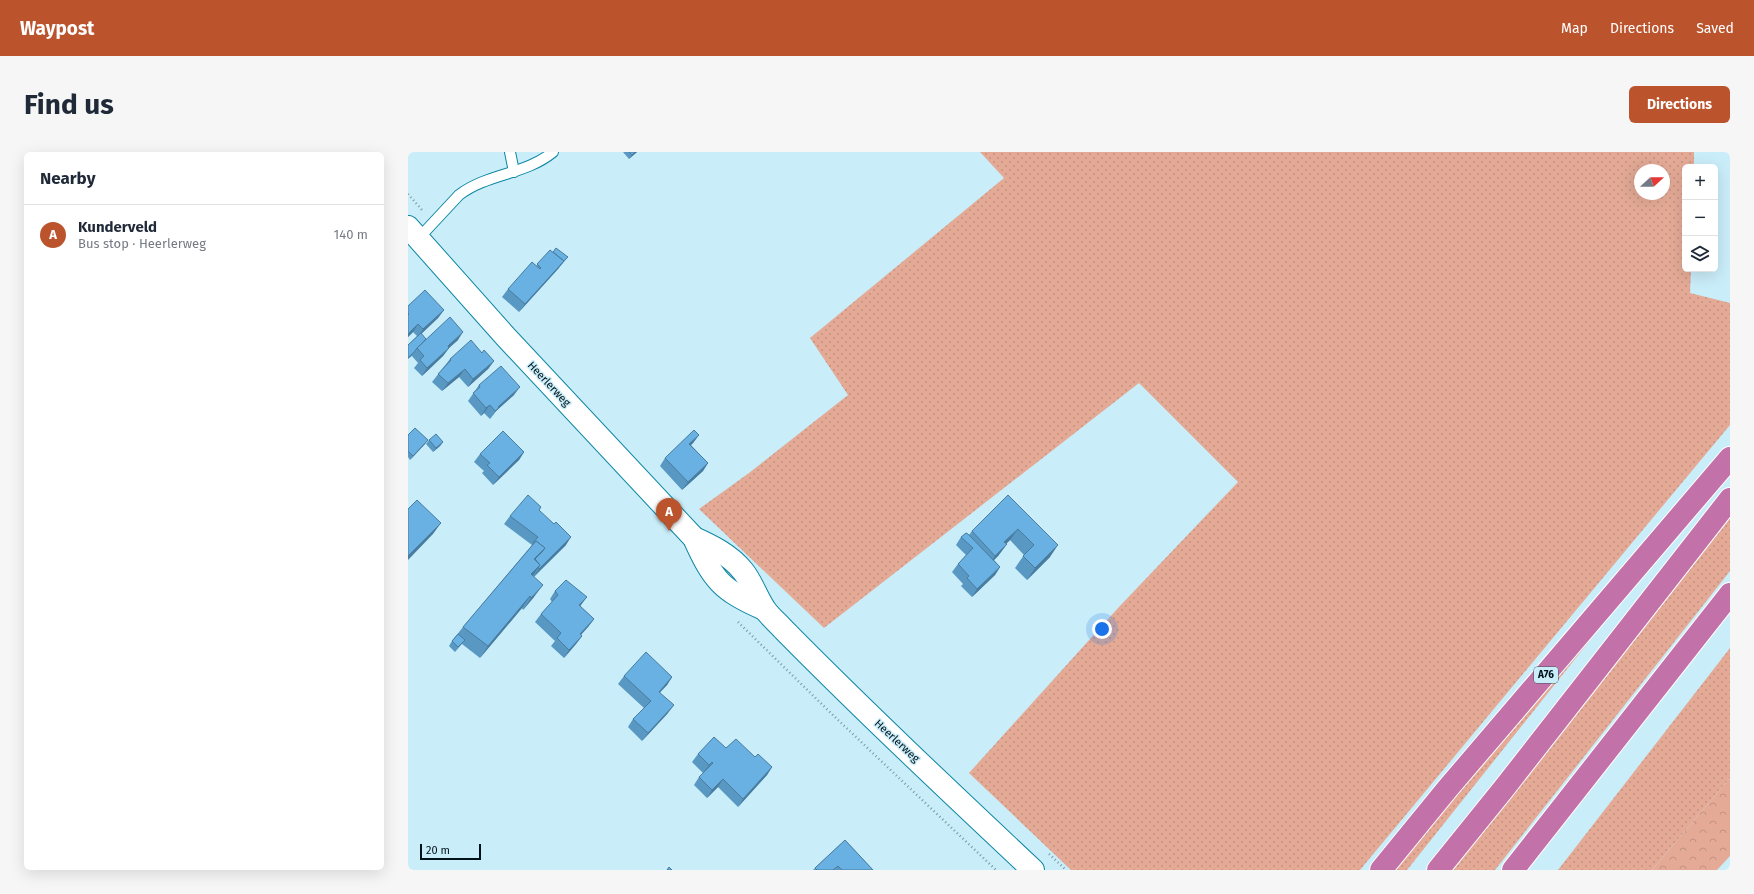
<!DOCTYPE html>
<meta charset="utf-8">
<style>
body{margin:0;font-family:"Fira Sans",sans-serif;background:#f6f6f7;color:#1f2937}
.controls{position:absolute;right:12px;top:12px;display:grid;overflow:hidden;border-radius:6px;box-shadow:0 4px 16px #0002}
.controls button{width:36px;height:36px;display:grid;place-items:center;padding:0;border:0;border-bottom:1px solid #e0e1e3;background:#fff;color:#1f2937;font:20px sans-serif}
.compass{position:absolute;left:1226px;top:12px;width:36px;height:36px;border-radius:50%;background:#fff;box-shadow:0 4px 16px #0002;rotate:69deg}
.scale{position:absolute;left:12px;bottom:10px;width:61px;box-sizing:border-box;padding-left:4px;border:2px solid #001219;border-top:0;font-size:11px;line-height:14px;white-space:nowrap;color:#001219;-webkit-text-stroke:3px #c9edf9;paint-order:stroke}
.you{position:absolute;left:694px;top:477px;width:14px;height:14px;margin:-10px;border:3px solid #fff;border-radius:50%;background:#1a73e8;box-shadow:0 0 0 6px #1a73e833}
.badge{display:grid;place-items:center;width:26px;height:26px;border-radius:50%;background:#bb542d;color:#fff;font-size:13px;font-weight:700}
.pin{position:absolute;translate:-50% -33px;filter:drop-shadow(0 1px 2px #0008)}
.pin::after{content:'';position:absolute;top:21px;width:14px;height:12px;background:inherit;clip-path:polygon(0 0,100% 0,50% 100%)}
.list{margin:0;padding:0;list-style:none}
h2{display:flex;justify-content:space-between;align-items:center;height:52px;margin:0;padding:0 16px;font-size:17px}
h2 small{font-size:13px;font-weight:400;color:#747a83}
.list li{display:grid;grid-template-columns:26px 1fr auto;gap:12px;align-items:center;box-sizing:border-box;height:60px;padding:0 16px;border-top:1px solid #e0e1e3}
.list b{display:block;font-size:15px;white-space:nowrap}
.list p{margin:0;font-size:13px;white-space:nowrap;color:#747a83}
.list em{font-size:13px;font-style:normal;color:#747a83}
.icon{flex:none;width:22px;height:22px;fill:none;stroke:currentColor;stroke-width:2;stroke-linecap:round;stroke-linejoin:round}
.map{position:relative;flex:none;width:1322px;height:718px;overflow:hidden;border-radius:6px}
header{display:flex;align-items:center;gap:24px;box-sizing:border-box;height:56px;padding:0 20px;background:#bb542d;color:#fff}
header strong{font-size:19px}
nav{display:flex;gap:22px;margin-inline-start:auto;font-size:14px}
.intro{display:flex;align-items:center;justify-content:space-between;box-sizing:border-box;height:96px;padding:0 24px}
h1{margin:0;font-size:28px}
.button{padding:10px 18px;border-radius:6px;background:#bb542d;color:#fff;font-size:14px;font-weight:700}
main{display:flex;gap:24px;padding:0 24px}
aside{flex:1;background:#fff;border-radius:6px;box-shadow:0 4px 16px #0002}
.map>svg:first-child{display:block}
.green{fill:url(#green-dots);fill-rule:evenodd}
.forest{fill:url(#forest-crowns)}
.lines{fill:none;stroke-linecap:round;stroke-linejoin:round}
.service-casing{stroke:#0d87a3;stroke-width:12}
.tertiary-casing{stroke:#0d87a3;stroke-width:24}
.motorway-casing{stroke:#fff;stroke-width:24}
.path{stroke:#7b98a2;stroke-width:2.5;stroke-dasharray:1 3;stroke-linecap:butt}
.service{stroke:#fff;stroke-width:10}
.tertiary{stroke:#fff;stroke-width:22}
.motorway{stroke:#c371a9;stroke-width:22}
.wall{fill:#5998c2}
.shaded-wall{fill:#497c9e}
.building{fill:#68b1e2;stroke:#497c9e}
.labels{text-anchor:middle;dominant-baseline:central;stroke-width:3;stroke-linejoin:round;paint-order:stroke}
.shield{fill:#c9edf9;stroke:#3c545c;stroke-width:1}
.shield-label{font-size:10px;font-weight:bold;fill:#001219}
.street-label{font-size:11px;fill:#001219;stroke:#c9edf9}
</style>
<header>
<strong>Waypost</strong>
<nav><a>Map</a><a>Directions</a><a>Saved</a></nav>
</header>
<div class="intro"><h1>Find us</h1><a class="button">Directions</a></div>
<main>
<aside>
<h2>Nearby<small></small></h2>
<ul class="list">
<li><span class="badge">A</span><div><b>Kunderveld</b><p>Bus stop · Heerlerweg</p></div><em>140 m</em></li>
</ul>
</aside>
<div class="map">
<svg width="1322" height="718" viewBox="0 0 1322 718">
<defs>
<pattern id="green-dots" width="8" height="8" patternUnits="userSpaceOnUse"><rect width="8" height="8" fill="#e4aa96"/><path d="M2 2h.1M6 6h.1" fill="none" stroke="#c29181" stroke-width="1.8" stroke-linecap="round"/></pattern>
<pattern id="forest-crowns" width="20" height="18" patternUnits="userSpaceOnUse"><rect width="20" height="18" fill="#e4aa96"/><path d="M2 6a3 3 0 1 1 6 0M12 15a3 3 0 1 1 6 0" fill="none" stroke="#c29181"/></pattern>
</defs>
<rect width="100%" height="100%" fill="#c9edf9"/>
<g class="green">
<path d="M572,0H1286V15H1277V117H1283L1282,141L1322,151V273L952,718H663L561,621L710,456L830,330L731,231L416,476L291,357L341,321L440,243L402,186L596,26ZM1232,18H1256V42H1232Z"/>
<polygon points="1322,365 1322,419 1087,718 1045,718"/>
<polygon points="1206,458 999,718 984,718"/>
<polygon points="1322,496 1322,626 1244,718 1150,718"/>
</g>
<polygon class="forest" points="1322,626 1322,704 1309,718 1244,718"/>
<g class="lines">
<defs>
<g id="service">
<polyline points="102,0 106,20"/>
<path d="M10,87L51,43C80,21 117,23 145,0"/>
</g>
<g id="tertiary">
<path d="M0,75L97,184L286,386C305,428 313,438 356,457"/>
<path d="M286,386C304,394 322,403 335,419C344,430 348,444 356,456C361,464 370,471 376,478C457,560 541,639 625,718"/>
</g>
<g id="motorway">
<polyline points="973,718 1040,636 1322,306"/>
<polyline points="1030,718 1097,635 1322,347"/>
<polyline points="1105,718 1322,442"/>
</g>
</defs>
<use href="#service" class="service-casing"/>
<use href="#tertiary" class="tertiary-casing"/>
<use href="#motorway" class="motorway-casing"/>
<g class="path">
<polyline points="0,42 14,58"/>
<polyline points="330,470 430,568 588,718"/>
<polyline points="641,702 658,718"/>
</g>
<use href="#service" class="service"/>
<use href="#tertiary" class="tertiary"/>
<use href="#motorway" class="motorway"/>
</g>
<g class="wall">
<polygon points="215,0 229,0 221,7"/>
<polygon points="145,100 160,105 150,117 111,160 94,145 100,137"/>
<polygon points="0,154 36,158 30,166 13,182 18,187 50,188 41,196 35,204 14,224 6,216 10,211 4,204 0,207 0,193 9,184 5,180 0,185"/>
<polygon points="74,201 86,209 80,217 60,235 51,225 34,239 24,230 42,207"/>
<polygon points="71,233 106,243 88,259 82,267 76,261 73,264 60,249"/>
<polygon points="0,283 17,292 2,308 0,305"/>
<polygon points="291,283 285,291 283,293 300,311 295,319 274,338 252,314 257,306"/>
<polygon points="21,288 35,290 32,294 25,300 18,292"/>
<polygon points="116,300 111,308 85,333 74,321 76,319 66,310 72,302"/>
<polygon points="600,343 642,405 619,428 607,416 616,403 602,388 598,392 599,392 590,404 586,408 592,415 587,423 564,445 553,434 555,432 544,420 550,412 558,403 548,393 553,385 561,383 564,379"/>
<polygon points="131,358 158,393 126,425 126,445 115,458 114,456 72,506 54,492 47,500 41,494 44,489 55,475 119,399 124,393 96,372 102,364"/>
<polygon points="147,439 173,453 172,454 186,467 180,475 173,483 174,484 168,492 156,506 143,494 147,489 127,470 133,462 144,450 142,447"/>
<polygon points="216,524 264,525 259,533 252,540 260,561 234,589 220,575 225,567 236,556 210,532"/>
<polygon points="318,596 347,605 364,615 359,623 330,655 310,635 299,646 286,633 291,625 298,618 295,621 284,610 290,602"/>
<polygon points="437,688 465,718 405,718 407,716"/>
</g>
<g class="shaded-wall">
<polygon points="227,0 229,0 221,7 224,3"/>
<polygon points="156,109 150,117 111,160 117,152"/>
<polygon points="36,158 30,166 10,185 15,177"/>
<polygon points="10,172 5,180 0,185 0,182"/>
<polygon points="55,180 50,188 34,202 40,194"/>
<polygon points="41,196 35,204 14,224 19,216"/>
<polygon points="86,209 80,217 60,235 65,227"/>
<polygon points="57,217 51,225 34,239 40,231"/>
<polygon points="112,235 106,243 88,259 82,267 90,255"/>
<polygon points="82,253 76,261 73,264 78,256"/>
<polygon points="291,283 285,291 276,300 281,292"/>
<polygon points="20,288 17,292 2,308 5,304"/>
<polygon points="35,290 32,294 25,300 28,296"/>
<polygon points="116,300 111,308 85,333 91,325"/>
<polygon points="300,311 295,319 274,338 280,330"/>
<polygon points="33,371 25,382 0,408 0,404"/>
<polygon points="610,377 602,388 588,402 596,390"/>
<polygon points="163,385 158,393 125,425 131,417"/>
<polygon points="599,392 590,404 579,415 587,404"/>
<polygon points="650,393 642,405 619,428 627,416"/>
<polygon points="132,413 124,425 123,422"/>
<polygon points="592,415 587,423 564,445 569,437"/>
<polygon points="135,433 126,445 115,458 123,446"/>
<polygon points="122,444 114,456 72,506 80,494"/>
<polygon points="179,445 173,453 166,461 171,453"/>
<polygon points="186,467 180,475 166,490 172,482"/>
<polygon points="174,484 168,492 156,506 161,498"/>
<polygon points="264,525 259,533 245,548 251,540"/>
<polygon points="266,553 260,561 234,589 240,581"/>
<polygon points="304,610 298,618 295,621 301,613"/>
<polygon points="364,615 359,623 330,655 335,647"/>
<polygon points="315,627 310,635 299,646 304,638"/>
</g>
<g class="building">
<polygon points="221,0 227,0 224,3"/>
<polygon points="148,96 160,105 153,112 156,109 145,100"/>
<polygon points="142,98 156,109 117,152 100,137 124,110 132,117 133,116 129,112"/>
<polygon points="17,138 36,158 15,177 10,172 0,182 0,163 1,162 0,161 0,154"/>
<polygon points="42,165 55,180 40,194 41,196 19,216 12,208 16,204 9,196"/>
<polygon points="13,181 18,187 9,196 7,199 0,206 0,193"/>
<polygon points="63,188 74,201 76,198 86,209 65,227 57,217 40,231 30,222 43,208 42,207"/>
<polygon points="93,214 112,235 90,255 91,256 87,259 82,253 78,256 65,241 72,235 71,233"/>
<polygon points="7,276 20,288 5,304 0,299 0,283"/>
<polygon points="286,278 291,283 281,292 300,311 280,330 257,306"/>
<polygon points="95,279 116,300 91,325 79,313 82,311 72,302"/>
<polygon points="28,282 35,290 28,296 21,288"/>
<polygon points="120,343 133,355 131,358 146,372 148,370 163,385 131,417 130,416 132,413 127,407 134,400 137,396 128,389 126,392 125,391 130,385 102,364"/>
<polygon points="600,343 650,393 627,416 615,404 626,393 610,377 596,390 599,392 587,404 564,379"/>
<polygon points="9,348 33,371 0,404 0,357"/>
<polygon points="558,381 560,382 592,415 569,437 559,426 561,424 550,412 565,396 553,385"/>
<polygon points="128,389 137,396 126,407 132,413 123,422 135,433 123,446 122,444 80,494 55,475"/>
<polygon points="158,428 179,445 171,453 186,467 172,482 174,484 161,498 149,486 153,481 133,462 150,443 147,439"/>
<polygon points="50,482 57,488 50,495 44,489"/>
<polygon points="238,500 264,525 251,540 266,553 240,581 225,567 243,549 216,524"/>
<polygon points="306,585 318,596 328,587 347,605 350,602 364,615 335,647 315,627 304,638 291,625 305,611 304,610 301,613 290,602"/>
<polygon points="437,688 465,718 434,718 430,714 425,718 409,718 407,716"/>
<polygon points="261,715 264,718 259,718"/>
</g>
<g class="labels">
<rect class="shield" x="1126" y="515" width="24" height="16" rx="3"/>
<g class="shield-label">
<text x="1138" y="523">A76</text>
</g>
<g class="street-label">
<text transform="translate(141 232) rotate(47)">Heerlerweg</text>
<text transform="translate(489 589) rotate(43)">Heerlerweg</text>
</g>
</g>
</svg>
<div class="controls">
<button>+</button>
<button>−</button>
<button><svg class="icon" aria-label="layers" viewBox="0 0 24 24"><path d="M12 4l9 5-9 5-9-5zM3 14l9 5 9-5"/></svg></button>
</div>
<svg class="compass" viewBox="-18 -18 36 36"><path d="M0-13l5 13h-10z" fill="#e53935"/><path d="M0 13l5-13h-10z" fill="#747a83"/></svg>
<div class="scale">20 m</div>
<div class="you"></div>
<div class="pin badge" style="left:261px;top:379px">A</div>
</div>
</main>
